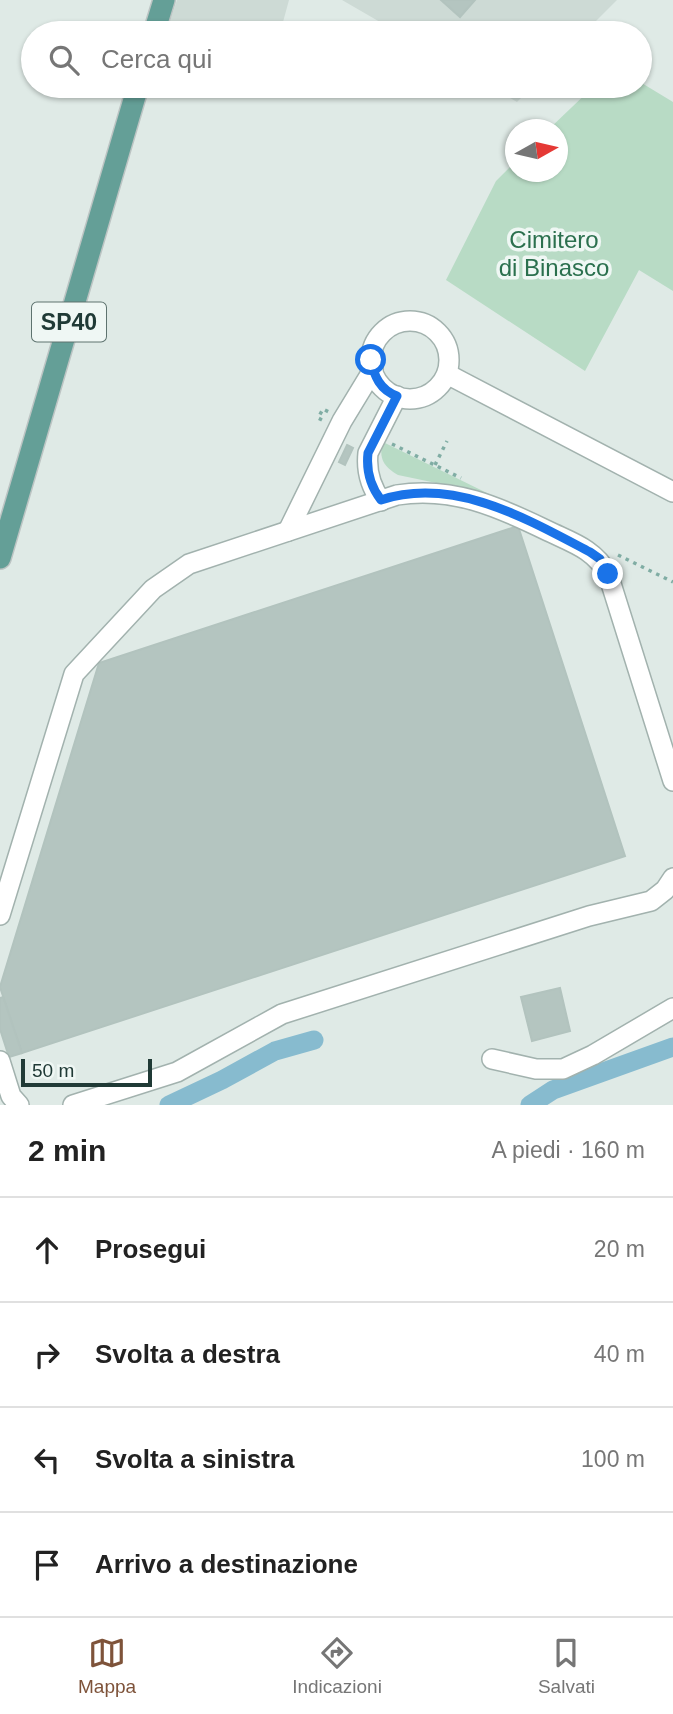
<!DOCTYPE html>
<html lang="it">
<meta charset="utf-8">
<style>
body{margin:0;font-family:Helvetica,sans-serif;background:#f6f6f6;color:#222}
.compass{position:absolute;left:505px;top:119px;width:63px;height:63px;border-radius:50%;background:#fff;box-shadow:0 2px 5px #0004;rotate:82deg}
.scale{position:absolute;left:21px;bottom:18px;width:131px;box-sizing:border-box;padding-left:7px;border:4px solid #203a36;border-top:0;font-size:19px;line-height:24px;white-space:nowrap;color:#203a36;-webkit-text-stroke:5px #eff7f4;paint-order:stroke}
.stop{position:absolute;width:21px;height:21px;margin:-16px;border:5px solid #1a73e8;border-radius:50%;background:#fff}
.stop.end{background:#1a73e8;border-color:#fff;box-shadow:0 2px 7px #0008}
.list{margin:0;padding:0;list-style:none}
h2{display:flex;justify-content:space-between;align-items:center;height:91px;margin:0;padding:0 28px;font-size:30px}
h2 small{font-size:23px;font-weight:400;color:#767676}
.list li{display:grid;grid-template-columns:46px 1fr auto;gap:21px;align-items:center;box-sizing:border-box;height:105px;padding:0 28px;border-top:2px solid #e0e0e0}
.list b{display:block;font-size:26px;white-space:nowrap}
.list em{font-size:23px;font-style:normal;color:#767676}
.icon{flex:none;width:38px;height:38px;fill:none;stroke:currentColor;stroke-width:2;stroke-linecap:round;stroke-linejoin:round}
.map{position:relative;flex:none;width:673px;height:1105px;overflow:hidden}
.search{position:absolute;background:#fff;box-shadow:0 2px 5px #0004;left:21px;right:21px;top:21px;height:77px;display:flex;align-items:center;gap:18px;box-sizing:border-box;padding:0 24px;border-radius:38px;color:#767676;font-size:26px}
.sheet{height:511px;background:#fff}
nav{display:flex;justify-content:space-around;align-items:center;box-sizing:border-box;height:98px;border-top:2px solid #e0e0e0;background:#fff;font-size:19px;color:#767676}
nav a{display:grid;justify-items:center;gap:4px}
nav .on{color:#7e533a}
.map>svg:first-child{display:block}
.built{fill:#cddad5}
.green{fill:#b8dbc5}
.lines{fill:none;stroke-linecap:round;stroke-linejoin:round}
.canal{stroke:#87bbcf;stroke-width:19}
.building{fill:#b4c5c0;stroke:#b2c3be;stroke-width:2}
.minor-casing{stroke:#a2b2ae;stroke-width:22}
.major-casing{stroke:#bcc4c3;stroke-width:24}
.path{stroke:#80ada4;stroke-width:3.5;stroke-dasharray:3.5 5;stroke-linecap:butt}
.minor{stroke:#fff;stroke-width:19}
.major{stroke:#649f97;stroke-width:21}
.route{stroke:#1a73e8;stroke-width:9}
.labels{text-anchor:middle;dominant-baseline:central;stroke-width:7;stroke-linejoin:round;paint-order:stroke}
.shield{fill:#eff7f4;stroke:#5e736f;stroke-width:2}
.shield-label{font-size:23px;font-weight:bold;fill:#203a36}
.park-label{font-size:24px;fill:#2b704e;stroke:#eff7f4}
</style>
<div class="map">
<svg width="673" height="1105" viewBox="0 0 673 1105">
<rect width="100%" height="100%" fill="#dfeae6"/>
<g class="built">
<polygon points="177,0 289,0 280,33 166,33"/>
<polygon points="342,0 617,0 584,33 399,33"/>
<polygon points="490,86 533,86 517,102"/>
</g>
<g class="green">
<polygon points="640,82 673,102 673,291 639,270 585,371 446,280 496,181 515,162 516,172 558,172 558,130 549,129 594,86 640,86"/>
<path d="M383,442L489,494L398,475C384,467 378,458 383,442Z"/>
</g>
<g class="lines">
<g class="canal">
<polyline points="169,1105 222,1080 275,1051 314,1040"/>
<polyline points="530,1105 553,1090 673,1047"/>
</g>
</g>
<g class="building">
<polygon points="441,0 475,0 460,17"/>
<polygon points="347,445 353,448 345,465 339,462"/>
<polygon points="518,526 625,856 22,1053 0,987 99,663"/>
<polygon points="560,988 570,1031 532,1041 521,997"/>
<polygon points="3,997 22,1053 9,1057 0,1029 0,998"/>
</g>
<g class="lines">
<defs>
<g id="minor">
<circle cx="410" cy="360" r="39"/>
<polyline points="447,374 673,492"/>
<path d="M381,501C371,487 366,471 368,453L397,396"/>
<polyline points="288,531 342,421 373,370"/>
<path d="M0,915L74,674L153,589L189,564L397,495C452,486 499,507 548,531C573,543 594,549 608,574L673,781"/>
<polyline points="492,1059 536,1069 563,1069 593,1055 673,1008"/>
<polyline points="0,1061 11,1096 19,1105"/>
<polyline points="73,1105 177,1072 282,1014 589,916 651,901 665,890 673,878"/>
</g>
<g id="major">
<polyline points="154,33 164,0"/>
<polyline points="0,558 138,86"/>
</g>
</defs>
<use href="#minor" class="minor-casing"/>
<use href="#major" class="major-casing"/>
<g class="path">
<polyline points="322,420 318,418 323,409 329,412"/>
<polyline points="392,444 461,478"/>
<polyline points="435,465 447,441"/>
<polyline points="618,555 673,582"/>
</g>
<use href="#minor" class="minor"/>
<use href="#major" class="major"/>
</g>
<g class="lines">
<path class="route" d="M371,360C374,376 380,390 397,396L368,453C366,471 371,487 381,500C454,476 527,519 590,552L600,559L608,574"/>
</g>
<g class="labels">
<rect class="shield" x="32" y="302.5" width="74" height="39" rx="5"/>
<g class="shield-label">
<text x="69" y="322">SP40</text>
</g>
<g class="park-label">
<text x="554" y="239">Cimitero<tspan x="554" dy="28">di Binasco</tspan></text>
</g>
</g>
</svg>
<svg class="compass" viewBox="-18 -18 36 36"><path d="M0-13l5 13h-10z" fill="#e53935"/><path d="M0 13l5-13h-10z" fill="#767676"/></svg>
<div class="scale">50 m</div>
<div class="stop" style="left:371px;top:360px"></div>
<div class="stop end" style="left:608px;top:574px"></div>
<div class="search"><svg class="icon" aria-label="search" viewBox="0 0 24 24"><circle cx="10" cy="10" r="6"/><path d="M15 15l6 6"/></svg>Cerca qui</div>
</div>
<section class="sheet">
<h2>2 min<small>A piedi · 160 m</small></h2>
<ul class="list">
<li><svg class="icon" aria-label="ahead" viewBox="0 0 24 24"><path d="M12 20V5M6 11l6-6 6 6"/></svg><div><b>Prosegui</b></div><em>20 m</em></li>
<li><svg class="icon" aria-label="right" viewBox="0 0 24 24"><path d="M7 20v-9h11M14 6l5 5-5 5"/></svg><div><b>Svolta a destra</b></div><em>40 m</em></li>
<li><svg class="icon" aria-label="left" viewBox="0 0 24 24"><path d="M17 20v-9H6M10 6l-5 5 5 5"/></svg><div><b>Svolta a sinistra</b></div><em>100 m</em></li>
<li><svg class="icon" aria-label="arrive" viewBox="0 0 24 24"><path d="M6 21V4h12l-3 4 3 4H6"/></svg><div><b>Arrivo a destinazione</b></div></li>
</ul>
</section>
<nav>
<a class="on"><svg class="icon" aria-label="map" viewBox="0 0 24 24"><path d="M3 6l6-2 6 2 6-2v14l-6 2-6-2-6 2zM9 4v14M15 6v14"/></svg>Mappa</a>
<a><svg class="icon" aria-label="directions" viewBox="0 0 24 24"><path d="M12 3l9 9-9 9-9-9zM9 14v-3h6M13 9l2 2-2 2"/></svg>Indicazioni</a>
<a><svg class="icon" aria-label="saved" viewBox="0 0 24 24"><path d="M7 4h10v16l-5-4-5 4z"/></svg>Salvati</a>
</nav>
